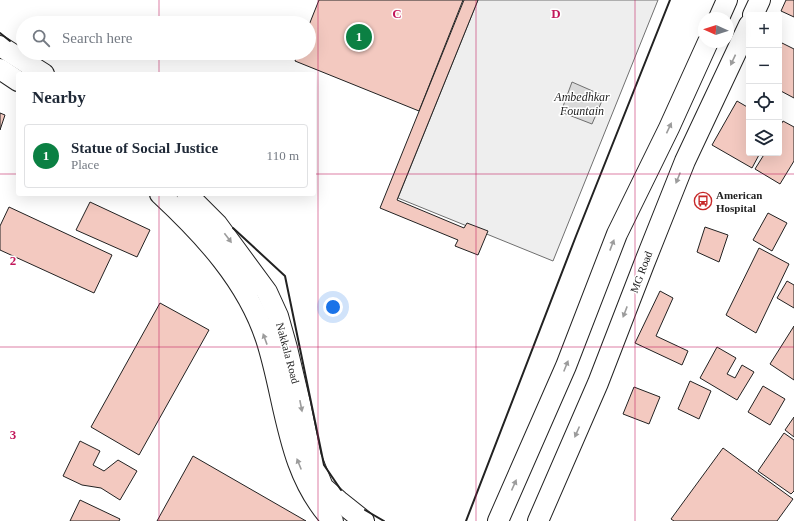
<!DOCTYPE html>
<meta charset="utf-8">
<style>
body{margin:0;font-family:"Times New Roman",serif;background:#f2f2f3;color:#1f2937}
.controls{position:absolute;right:12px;top:12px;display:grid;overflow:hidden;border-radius:4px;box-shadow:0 4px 16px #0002}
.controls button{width:36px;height:36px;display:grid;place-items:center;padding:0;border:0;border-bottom:1px solid #e0e1e3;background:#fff;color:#1f2937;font:20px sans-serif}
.compass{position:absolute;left:698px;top:12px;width:36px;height:36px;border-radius:50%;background:#fff;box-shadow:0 4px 16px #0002;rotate:273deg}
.you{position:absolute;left:333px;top:307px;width:14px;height:14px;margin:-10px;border:3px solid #fff;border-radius:50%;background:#1a73e8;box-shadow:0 0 0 6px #1a73e833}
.badge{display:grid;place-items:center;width:26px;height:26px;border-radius:50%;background:#0b8043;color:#fff;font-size:13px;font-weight:700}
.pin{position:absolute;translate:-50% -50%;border:2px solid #fff;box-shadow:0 1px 4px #0006}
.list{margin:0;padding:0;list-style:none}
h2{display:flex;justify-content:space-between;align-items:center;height:52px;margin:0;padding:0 16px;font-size:17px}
h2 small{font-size:13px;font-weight:400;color:#747a83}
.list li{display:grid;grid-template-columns:26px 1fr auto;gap:12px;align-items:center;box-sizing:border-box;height:64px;margin:0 8px 8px;padding:0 8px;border:1px solid #e0e1e3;border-radius:4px}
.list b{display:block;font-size:15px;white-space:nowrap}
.list p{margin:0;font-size:13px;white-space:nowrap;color:#747a83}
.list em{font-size:13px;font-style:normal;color:#747a83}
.icon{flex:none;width:22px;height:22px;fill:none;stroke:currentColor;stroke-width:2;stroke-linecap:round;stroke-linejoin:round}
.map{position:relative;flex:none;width:794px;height:521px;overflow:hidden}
.search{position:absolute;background:#fff;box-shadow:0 4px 16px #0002;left:16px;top:16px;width:300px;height:44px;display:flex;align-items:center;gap:10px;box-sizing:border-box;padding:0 14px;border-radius:22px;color:#747a83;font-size:15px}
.panel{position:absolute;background:#fff;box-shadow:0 4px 16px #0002;left:16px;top:72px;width:300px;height:124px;border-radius:4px}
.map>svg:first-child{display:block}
.green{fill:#eee;stroke:#6f6f6f}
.water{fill:#d9d9d9;stroke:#6f6f6f}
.building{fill:#f3c9c0;stroke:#222}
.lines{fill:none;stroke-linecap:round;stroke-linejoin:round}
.secondary-casing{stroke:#222;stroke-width:22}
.secondary{stroke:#fff;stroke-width:20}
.wall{stroke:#222;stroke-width:2}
.oneway{fill:#9c9c9c}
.grid{fill:none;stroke:#c2185b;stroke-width:1;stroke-opacity:0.55}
.labels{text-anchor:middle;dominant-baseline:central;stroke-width:3;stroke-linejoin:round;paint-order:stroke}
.poi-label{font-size:11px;font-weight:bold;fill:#222;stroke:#fff;text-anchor:start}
.street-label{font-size:11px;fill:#222;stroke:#fff}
.water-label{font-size:12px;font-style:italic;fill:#222;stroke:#fff}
.grid-label{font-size:13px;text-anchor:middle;font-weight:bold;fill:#c2185b;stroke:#fff;stroke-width:3;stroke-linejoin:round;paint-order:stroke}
</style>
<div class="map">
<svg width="794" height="521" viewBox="0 0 794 521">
<rect width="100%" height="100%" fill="#fff"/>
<polygon class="green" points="478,0 658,0 553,261 398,198"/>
<polygon class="water" points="572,82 604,96 592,124 561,112"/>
<g class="building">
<polygon points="319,0 463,0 419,111 295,61 298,53 309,53 309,25"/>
<polygon points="464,0 478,0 397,200 464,228 467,223 488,231 478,255 455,246 458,240 380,208"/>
<polygon points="786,0 794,0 794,17 781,11"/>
<polygon points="782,43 794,49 794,98 779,90 779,49"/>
<polygon points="737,101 749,108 749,153 760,153 752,168 712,145"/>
<polygon points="0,113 5,115 0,130"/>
<polygon points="783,121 794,127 794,161 780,184 755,169 765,153 779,153 779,128"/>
<polygon points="90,202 150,230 137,257 76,230"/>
<polygon points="9,207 112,255 94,293 0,250 0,226"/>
<polygon points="768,213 787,223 772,251 753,240"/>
<polygon points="705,227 728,235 719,262 697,252"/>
<polygon points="759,248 789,264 756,333 726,315"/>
<polygon points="787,281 794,285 794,308 777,298"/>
<polygon points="660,291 673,298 656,336 688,351 682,365 635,343"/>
<polygon points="160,303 209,330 139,455 91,427"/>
<polygon points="794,326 794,380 770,364"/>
<polygon points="717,347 736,358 727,374 735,378 742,365 754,372 737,400 700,378"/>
<polygon points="690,381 711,391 699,419 678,409"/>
<polygon points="763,386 785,399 770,425 748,412"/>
<polygon points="634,387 660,397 649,424 623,414"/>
<polygon points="794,417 794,437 785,430"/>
<polygon points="784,433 794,440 794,491 791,494 758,471"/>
<polygon points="80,441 100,451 93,465 104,471 118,460 137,471 120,500 101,488 82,485 63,476"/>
<polygon points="723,448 793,499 777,521 674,521 671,519"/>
<polygon points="193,456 306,521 157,521"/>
<polygon points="80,500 120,519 119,521 70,521"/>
</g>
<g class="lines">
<defs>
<g id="secondary">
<polyline points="753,15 760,0"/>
<polyline points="719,18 727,0"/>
<polyline points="0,46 44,74"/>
<polyline points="0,69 18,81"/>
<path d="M160,194C204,235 247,281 266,339C286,400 286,472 333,521"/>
<polyline points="187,194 217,224 267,292 278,316 287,348 300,403 311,457 323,487 339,501 364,521"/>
<polyline points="498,521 566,366 617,234 669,128 708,42"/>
<polyline points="538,521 598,383 644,264 685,161 749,25"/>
</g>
</defs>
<use href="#secondary" class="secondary-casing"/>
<use href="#secondary" class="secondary"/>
<g class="wall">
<polyline points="0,33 10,41"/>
<polyline points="233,228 285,276 324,465 341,490"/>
<polyline points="365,510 384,521"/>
<polyline points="466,521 576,236 670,0"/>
</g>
</g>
<defs><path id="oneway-solid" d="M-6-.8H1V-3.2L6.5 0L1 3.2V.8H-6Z"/></defs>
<g class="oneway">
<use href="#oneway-solid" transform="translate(733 60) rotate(115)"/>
<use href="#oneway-solid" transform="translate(669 128) rotate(-65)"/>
<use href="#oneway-solid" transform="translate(678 178) rotate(112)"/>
<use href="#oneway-solid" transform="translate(228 238) rotate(53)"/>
<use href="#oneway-solid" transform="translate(612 245) rotate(-69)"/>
<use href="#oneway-solid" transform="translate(625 312) rotate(111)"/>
<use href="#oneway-solid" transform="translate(265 339) rotate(-110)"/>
<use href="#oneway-solid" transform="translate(566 366) rotate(-68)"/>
<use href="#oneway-solid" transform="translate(301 406) rotate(79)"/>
<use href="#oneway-solid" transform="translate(577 432) rotate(114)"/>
<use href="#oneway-solid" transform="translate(299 464) rotate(-112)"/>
<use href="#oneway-solid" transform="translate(514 485) rotate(-66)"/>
</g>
<path class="grid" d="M159,0V23M318,0V521M476,0V521M635,0V521M159,53V74M0,174H18M314,174H794M159,194V521M0,347H794"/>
<defs>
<symbol id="bus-ring" viewBox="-11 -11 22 22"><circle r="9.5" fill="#fff" stroke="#c62828" stroke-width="1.5"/><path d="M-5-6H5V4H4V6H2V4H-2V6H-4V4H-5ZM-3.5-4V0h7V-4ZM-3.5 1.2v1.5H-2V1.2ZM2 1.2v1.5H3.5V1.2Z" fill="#c62828"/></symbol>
</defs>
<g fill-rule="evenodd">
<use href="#bus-ring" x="693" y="191" width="20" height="20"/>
</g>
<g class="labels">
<g class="poi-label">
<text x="716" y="195">American<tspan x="716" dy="13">Hospital</tspan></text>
</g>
<g class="street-label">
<text transform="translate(641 272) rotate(-69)">MG Road</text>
<text transform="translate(288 353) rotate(75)">Nakkala Road</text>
</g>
<g class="water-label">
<text x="582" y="97">Ambedhkar<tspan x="582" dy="14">Fountain</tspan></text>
</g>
</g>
<g class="grid-label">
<text x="397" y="18">C</text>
<text x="556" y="18">D</text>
<text x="13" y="265">2</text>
<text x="13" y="439">3</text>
</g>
</svg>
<div class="controls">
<button>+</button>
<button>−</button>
<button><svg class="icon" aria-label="locate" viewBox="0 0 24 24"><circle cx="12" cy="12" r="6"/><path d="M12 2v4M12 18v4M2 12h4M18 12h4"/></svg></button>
<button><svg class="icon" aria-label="layers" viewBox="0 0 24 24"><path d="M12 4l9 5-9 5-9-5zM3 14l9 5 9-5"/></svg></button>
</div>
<svg class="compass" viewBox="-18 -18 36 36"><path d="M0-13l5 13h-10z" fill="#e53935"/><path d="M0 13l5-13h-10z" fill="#747a83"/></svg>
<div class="you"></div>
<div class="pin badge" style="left:359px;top:37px">1</div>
<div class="search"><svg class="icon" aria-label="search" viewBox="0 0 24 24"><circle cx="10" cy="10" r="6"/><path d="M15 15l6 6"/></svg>Search here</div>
<section class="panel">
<h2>Nearby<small></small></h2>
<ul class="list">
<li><span class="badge">1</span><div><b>Statue of Social Justice</b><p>Place</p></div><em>110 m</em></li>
</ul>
</section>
</div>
